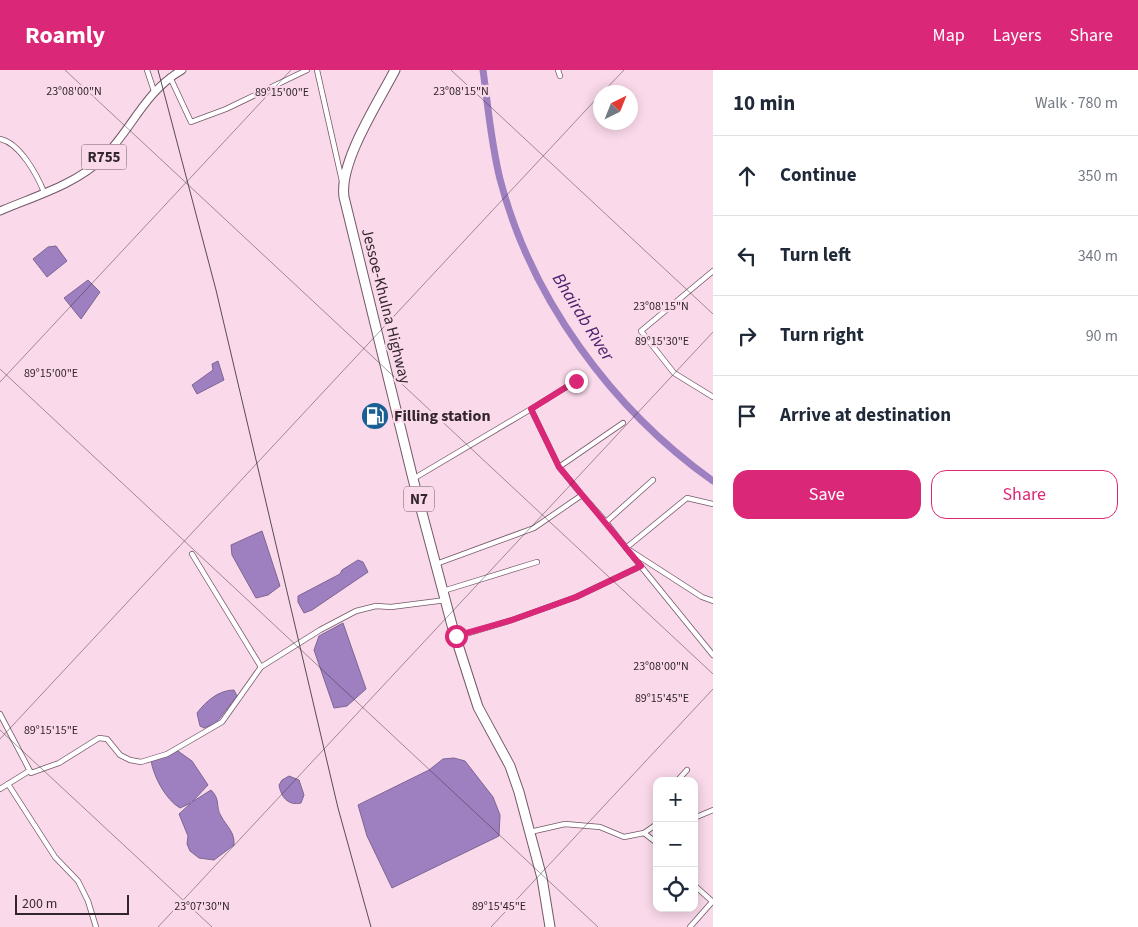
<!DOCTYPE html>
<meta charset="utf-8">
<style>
body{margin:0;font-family:"Source Sans 3",sans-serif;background:#f6f6f7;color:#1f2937}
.controls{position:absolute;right:15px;bottom:15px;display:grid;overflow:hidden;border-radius:10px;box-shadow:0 2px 12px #0003}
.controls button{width:45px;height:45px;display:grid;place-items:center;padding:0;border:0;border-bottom:1px solid #e0e1e3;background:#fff;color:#1f2937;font:25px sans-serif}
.compass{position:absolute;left:593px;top:15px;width:45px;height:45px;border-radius:50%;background:#fff;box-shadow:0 2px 12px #0003;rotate:43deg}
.scale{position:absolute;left:15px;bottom:12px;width:114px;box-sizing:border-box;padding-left:5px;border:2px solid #32262c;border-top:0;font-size:14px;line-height:18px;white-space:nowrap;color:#32262c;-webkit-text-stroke:4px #f9d9ea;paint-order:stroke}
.stop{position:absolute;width:15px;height:15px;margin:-11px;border:4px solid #db2777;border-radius:50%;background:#fff}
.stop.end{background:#db2777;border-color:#fff;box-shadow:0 1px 5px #0008}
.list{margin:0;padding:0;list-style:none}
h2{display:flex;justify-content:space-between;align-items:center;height:65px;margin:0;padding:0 20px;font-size:21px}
h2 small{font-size:16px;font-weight:400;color:#747a83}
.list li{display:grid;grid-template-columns:32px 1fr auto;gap:15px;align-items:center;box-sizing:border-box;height:80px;padding:0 20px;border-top:1px solid #e0e1e3}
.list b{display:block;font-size:19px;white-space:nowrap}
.list em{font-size:16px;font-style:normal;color:#747a83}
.actions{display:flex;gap:10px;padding:15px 20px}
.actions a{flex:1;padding:11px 0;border:1px solid #db2777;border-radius:15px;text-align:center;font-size:18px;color:#db2777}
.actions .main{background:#db2777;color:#fff}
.icon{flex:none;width:28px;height:28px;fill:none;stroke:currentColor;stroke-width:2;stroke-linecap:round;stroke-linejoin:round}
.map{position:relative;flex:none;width:713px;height:857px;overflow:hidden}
header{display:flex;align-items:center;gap:30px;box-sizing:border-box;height:70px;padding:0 25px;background:#db2777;color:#fff}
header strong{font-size:24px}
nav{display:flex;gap:28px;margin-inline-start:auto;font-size:18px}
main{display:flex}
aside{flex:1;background:#fff}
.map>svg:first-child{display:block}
.water{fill:#9e80c0;stroke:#7e6594}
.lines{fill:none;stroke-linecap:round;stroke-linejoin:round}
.river{stroke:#9e80c0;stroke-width:7}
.street-casing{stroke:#735867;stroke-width:6}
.primary-casing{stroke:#735867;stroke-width:9}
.highway-casing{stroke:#735867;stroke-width:11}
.street{stroke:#fff;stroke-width:4.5}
.primary{stroke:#fff;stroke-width:7}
.highway{stroke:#fff;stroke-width:9}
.rail{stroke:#5b4b54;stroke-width:1}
.route{stroke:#db2777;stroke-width:6}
.ticks{fill:none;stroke:#32262c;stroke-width:1;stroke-opacity:0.45}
.labels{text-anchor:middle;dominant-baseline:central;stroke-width:4.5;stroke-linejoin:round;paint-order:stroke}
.shield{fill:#f9d9ea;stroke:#6e5c65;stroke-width:1}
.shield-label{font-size:15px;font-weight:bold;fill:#32262c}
.street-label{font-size:16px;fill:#32262c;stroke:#f9d9ea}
.poi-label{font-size:16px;font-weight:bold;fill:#32262c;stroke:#f9d9ea;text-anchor:start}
.water-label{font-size:18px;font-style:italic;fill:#4a206d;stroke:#f9d9ea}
.ticks-label{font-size:12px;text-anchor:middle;fill:#32262c;stroke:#f9d9ea;stroke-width:4.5;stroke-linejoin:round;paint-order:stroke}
</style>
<header>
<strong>Roamly</strong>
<nav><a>Map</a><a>Layers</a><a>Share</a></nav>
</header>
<main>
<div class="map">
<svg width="713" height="857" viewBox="0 0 713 857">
<rect width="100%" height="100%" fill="#f9d9ea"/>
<g class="water">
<polygon points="56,176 67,191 47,207 33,189 48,177"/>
<polygon points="88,210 100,222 81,249 64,228"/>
<polygon points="218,291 224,310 197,324 192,315 213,300 212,294"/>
<polygon points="262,461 280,516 268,525 256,528 232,485 231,475"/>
<polygon points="358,490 363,492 368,502 312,540 304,543 298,532 298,526 340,504 342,500"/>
<polygon points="343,553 366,619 347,636 334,638 314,580 319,566"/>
<path d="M234,620L237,626L216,653L204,658L200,656L197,643C206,631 219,620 234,620Z"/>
<path d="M178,681L192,691L208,715L192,732L211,720C221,730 215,736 221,746C227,757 235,762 234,775L214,790L199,788L190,781L187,774L188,766L179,744L191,733L180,738C166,730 153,706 151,690Z"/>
<polygon points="454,688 465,691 493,727 500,745 499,766 392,818 367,766 358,735 429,700 443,689"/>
<path d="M289,706L299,710L304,725L301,733C288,736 281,727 279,715L282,710Z"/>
</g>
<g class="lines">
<path class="river" d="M483,0C488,36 491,73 500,109C531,229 613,340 713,411"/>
<defs>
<g id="street">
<polyline points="147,0 154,21"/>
<polyline points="317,0 342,111"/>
<polyline points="558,0 560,6"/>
<polyline points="170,7 191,52 226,39 307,0"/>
<path d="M0,69C20,73 37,105 44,122"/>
<polyline points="713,201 641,261 674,303 713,327"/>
<polyline points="531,339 576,311"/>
<polyline points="413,409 531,339 559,397"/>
<polyline points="582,425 606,452 653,410"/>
<polyline points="606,452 626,478 687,428 713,434"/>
<polyline points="192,484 261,597"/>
<polyline points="436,494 534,458 582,425 559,397 623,353"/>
<polyline points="443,521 537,492"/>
<polyline points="713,531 702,527 626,478 713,585"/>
<polyline points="456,567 512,550 576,527 641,496"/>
<polyline points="0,644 31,703 59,693 99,668 107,669 120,685 130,690 141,692 167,684 222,652 261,597 320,560 356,541 376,536 391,537 446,530"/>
<polyline points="677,711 687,700"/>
<polyline points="8,714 55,787 78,811 88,831 96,857"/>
<polyline points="0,719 29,701"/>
<polyline points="694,748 713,740"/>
<polyline points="530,762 565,754 600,757 624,767 644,763 657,773"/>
<polyline points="644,763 657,754"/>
<polyline points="694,815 713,832"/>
<polyline points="690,857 712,832"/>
</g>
<path id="primary" d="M0,141C35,126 75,115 103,88C132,59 145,21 182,0"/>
<path id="highway" d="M395,0C378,33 339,92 344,127L413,409L453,559L478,637L510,696L519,722L542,808L550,857"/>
</defs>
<use href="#street" class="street-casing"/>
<use href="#primary" class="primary-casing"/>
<use href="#highway" class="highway-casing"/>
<use href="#street" class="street"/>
<use href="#primary" class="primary"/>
<use href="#highway" class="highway"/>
<polyline class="rail" points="158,0 216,220 338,738 371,857"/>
</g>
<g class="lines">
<polyline class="route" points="456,566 512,550 576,527 641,496 559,397 531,339 576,311"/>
</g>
<path class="ticks" d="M65,0L713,604M451,0L713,244M603,22L624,0M0,299L598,857M0,312L291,0M0,660L212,857M0,669L600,25M158,857L713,262M491,857L713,619"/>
<defs>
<symbol id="fuel-disc" viewBox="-11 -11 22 22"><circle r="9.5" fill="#195f93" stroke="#f9d9ea"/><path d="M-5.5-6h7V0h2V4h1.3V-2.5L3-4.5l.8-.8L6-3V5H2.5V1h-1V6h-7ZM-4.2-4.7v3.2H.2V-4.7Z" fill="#fff"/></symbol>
</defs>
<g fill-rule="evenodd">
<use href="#fuel-disc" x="359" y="330" width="32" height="32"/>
</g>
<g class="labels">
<g class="shield">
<rect x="81.5" y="74.5" width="45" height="25" rx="4"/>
<rect x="404" y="416.5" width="30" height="25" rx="4"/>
</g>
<g class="shield-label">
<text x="104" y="87">R755</text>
<text x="419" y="429">N7</text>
</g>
<g class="street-label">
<text transform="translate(386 236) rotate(76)">Jessoe-Khulna Highway</text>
</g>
<g class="poi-label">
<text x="394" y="346">Filling station</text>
</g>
<g class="water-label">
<text transform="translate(583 247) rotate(58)">Bhairab River</text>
</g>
</g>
<g class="ticks-label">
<text x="74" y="25">23°08'00"N</text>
<text x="461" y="25">23°08'15"N</text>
<text x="282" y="26">89°15'00"E</text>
<text x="661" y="240">23°08'15"N</text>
<text x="662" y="275">89°15'30"E</text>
<text x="51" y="307">89°15'00"E</text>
<text x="661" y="600">23°08'00"N</text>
<text x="662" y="632">89°15'45"E</text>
<text x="51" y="664">89°15'15"E</text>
<text x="499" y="840">89°15'45"E</text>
<text x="202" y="840">23°07'30"N</text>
</g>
</svg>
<div class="controls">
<button>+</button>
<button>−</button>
<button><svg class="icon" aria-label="locate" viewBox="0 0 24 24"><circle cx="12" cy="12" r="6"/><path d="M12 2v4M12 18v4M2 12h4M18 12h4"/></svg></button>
</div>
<svg class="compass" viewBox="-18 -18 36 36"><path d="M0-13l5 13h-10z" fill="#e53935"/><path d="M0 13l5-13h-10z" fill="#747a83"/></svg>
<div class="scale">200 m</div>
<div class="stop" style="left:456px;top:566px"></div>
<div class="stop end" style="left:576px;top:311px"></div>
</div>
<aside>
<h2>10 min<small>Walk · 780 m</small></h2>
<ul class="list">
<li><svg class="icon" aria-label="ahead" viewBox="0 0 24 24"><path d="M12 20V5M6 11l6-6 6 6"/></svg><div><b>Continue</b></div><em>350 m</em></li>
<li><svg class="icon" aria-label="left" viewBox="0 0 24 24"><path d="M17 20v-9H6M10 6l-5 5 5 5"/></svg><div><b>Turn left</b></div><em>340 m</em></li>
<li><svg class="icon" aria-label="right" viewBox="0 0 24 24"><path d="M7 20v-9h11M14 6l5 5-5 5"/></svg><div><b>Turn right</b></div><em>90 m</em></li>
<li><svg class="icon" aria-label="arrive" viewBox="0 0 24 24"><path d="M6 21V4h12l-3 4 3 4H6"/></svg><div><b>Arrive at destination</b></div></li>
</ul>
<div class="actions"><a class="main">Save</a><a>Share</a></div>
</aside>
</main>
